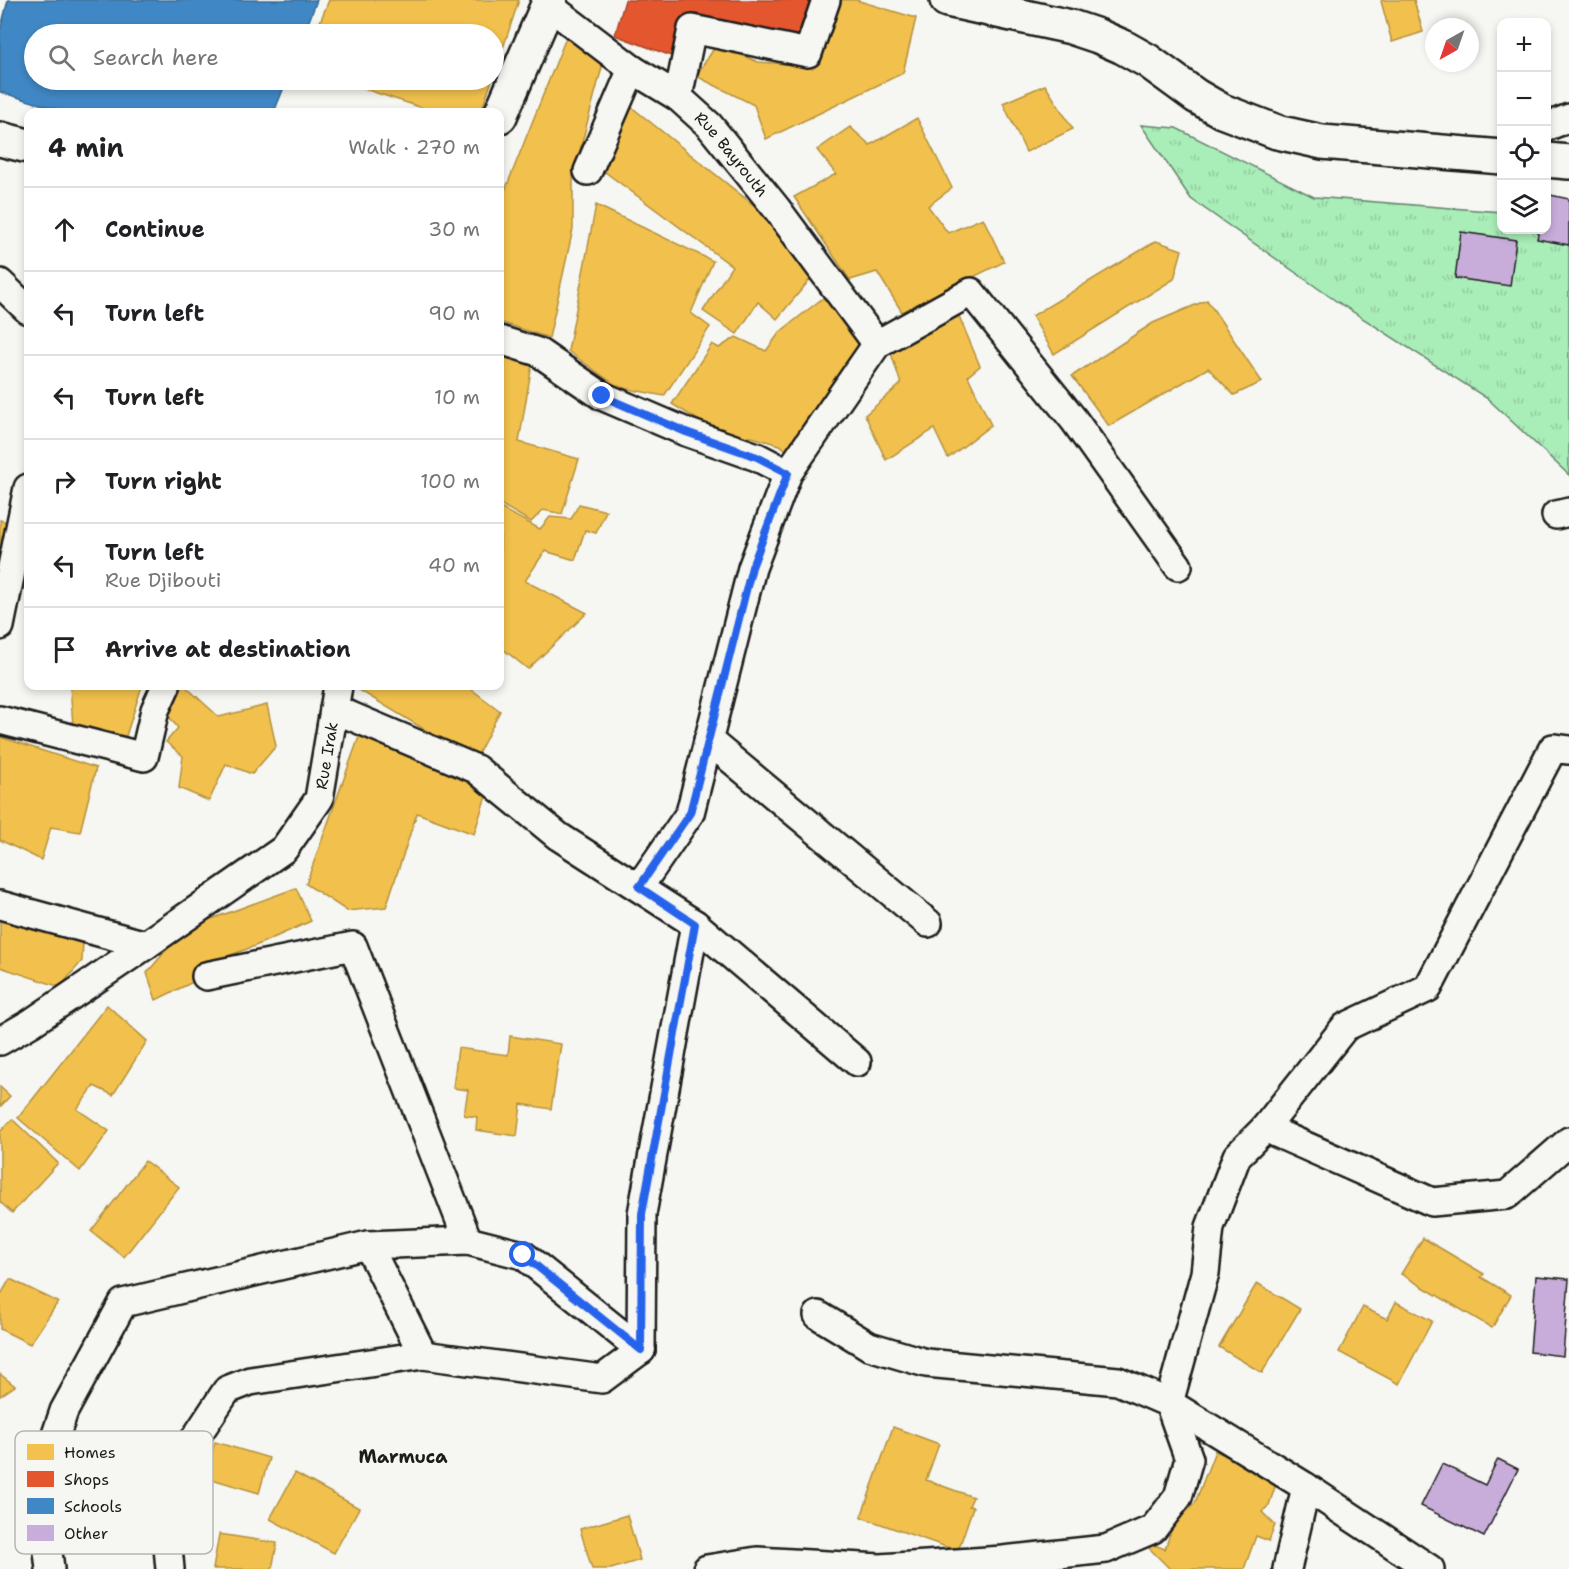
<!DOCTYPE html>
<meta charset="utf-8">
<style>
body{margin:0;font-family:"Shantell Sans",sans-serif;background:#f6f6f6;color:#202124}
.controls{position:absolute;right:18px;top:18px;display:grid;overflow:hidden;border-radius:12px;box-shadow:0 3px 9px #0003}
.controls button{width:54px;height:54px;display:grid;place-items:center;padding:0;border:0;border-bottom:2px solid #e0e0e0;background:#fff;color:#202124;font:30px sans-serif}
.compass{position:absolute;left:1425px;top:18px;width:54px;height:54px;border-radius:50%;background:#fff;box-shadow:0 3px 9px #0003;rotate:220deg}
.stop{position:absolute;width:18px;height:18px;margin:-14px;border:4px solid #2563eb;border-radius:50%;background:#fff}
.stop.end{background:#2563eb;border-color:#fff;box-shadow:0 2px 6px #0008}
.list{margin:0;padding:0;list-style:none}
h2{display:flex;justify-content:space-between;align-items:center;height:78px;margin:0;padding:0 24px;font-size:26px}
h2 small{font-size:20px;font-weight:400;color:#757577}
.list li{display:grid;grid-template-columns:39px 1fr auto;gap:18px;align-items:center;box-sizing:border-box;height:84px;padding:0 24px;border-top:2px solid #e0e0e0}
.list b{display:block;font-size:22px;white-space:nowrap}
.list p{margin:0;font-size:20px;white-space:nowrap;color:#757577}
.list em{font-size:20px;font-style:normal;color:#757577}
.icon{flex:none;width:33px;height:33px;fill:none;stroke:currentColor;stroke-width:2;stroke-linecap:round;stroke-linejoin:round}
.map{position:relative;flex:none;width:1569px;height:1569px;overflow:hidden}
.search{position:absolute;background:#fff;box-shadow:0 3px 9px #0003;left:24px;top:24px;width:480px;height:66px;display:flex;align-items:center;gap:15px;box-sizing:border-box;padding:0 21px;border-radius:33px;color:#757577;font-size:22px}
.panel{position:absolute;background:#fff;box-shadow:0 3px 9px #0003;left:24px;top:108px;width:480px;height:582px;border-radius:12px}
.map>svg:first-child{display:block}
.grass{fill:url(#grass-tufts);stroke:#62846a;stroke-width:1.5}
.homes{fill:#f2c14e;stroke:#b2903f;stroke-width:1.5}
.shops{fill:#e4572e;stroke:#a84529;stroke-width:1.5}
.schools{fill:#3f88c5;stroke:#346892;stroke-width:1.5}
.building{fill:#c8adda;stroke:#1c1c1c;stroke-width:1.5}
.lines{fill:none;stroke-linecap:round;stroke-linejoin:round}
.minor-casing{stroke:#1c1c1c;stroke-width:32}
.tertiary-casing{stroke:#1c1c1c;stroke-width:38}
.minor{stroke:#f6f6f2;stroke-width:27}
.tertiary{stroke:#f6f6f2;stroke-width:33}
.route{stroke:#2563eb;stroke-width:8}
.labels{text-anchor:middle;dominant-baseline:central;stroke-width:6;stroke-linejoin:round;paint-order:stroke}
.street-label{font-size:16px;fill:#1c1c1c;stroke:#f6f6f2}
.neighbourhood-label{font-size:18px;font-weight:bold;fill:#1c1c1c;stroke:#f6f6f2}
.key{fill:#f6f6f2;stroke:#b5b5b2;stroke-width:1.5}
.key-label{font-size:16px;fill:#1c1c1c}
</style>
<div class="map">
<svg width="1569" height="1569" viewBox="0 0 1569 1569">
<defs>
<pattern id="grass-tufts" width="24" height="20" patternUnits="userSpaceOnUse" patternTransform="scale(1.5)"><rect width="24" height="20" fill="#a9edb8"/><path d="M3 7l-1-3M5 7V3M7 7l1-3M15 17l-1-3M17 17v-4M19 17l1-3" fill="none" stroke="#91cb9e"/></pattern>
</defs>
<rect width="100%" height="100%" fill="#f6f6f2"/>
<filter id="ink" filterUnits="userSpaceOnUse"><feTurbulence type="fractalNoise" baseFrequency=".0167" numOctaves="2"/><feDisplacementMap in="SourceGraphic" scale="12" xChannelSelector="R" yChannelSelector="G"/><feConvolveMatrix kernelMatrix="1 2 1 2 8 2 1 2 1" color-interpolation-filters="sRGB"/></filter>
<g filter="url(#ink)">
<polygon class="grass" points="1141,125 1176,128 1314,197 1501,212 1502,230 1546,230 1569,218 1569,475 1488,399 1336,301 1191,199"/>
<g class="homes">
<polygon points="329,0 519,0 494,75 494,34 315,34"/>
<polygon points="834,0 856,0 916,18 903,73 766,139 754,105 696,76 717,44 758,62 816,66"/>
<polygon points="1384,0 1414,0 1423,32 1392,42 1381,1"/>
<polygon points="567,35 605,56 573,176 573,229 549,338 500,322 500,203"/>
<polygon points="337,80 492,80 481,112 435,112"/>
<polygon points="1045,85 1073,129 1026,152 1003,103"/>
<polygon points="624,101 781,227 813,276 777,319 758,302 737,334 703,311 732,266 597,166"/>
<polygon points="917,118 952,188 928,206 948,233 983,218 1004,262 902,312 877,272 850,280 794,197 836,174 817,150 850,127 870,145"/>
<polygon points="596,205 713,261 691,313 710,327 664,396 618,387 568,351"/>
<polygon points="1156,241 1182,250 1174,279 1054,354 1032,316"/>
<polygon points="833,290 867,344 793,456 780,445 752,437 721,434 672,404 712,344 719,348 736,337 766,351 780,332"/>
<polygon points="1207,300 1262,382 1234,395 1208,368 1109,426 1072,376 1153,323"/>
<polygon points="959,316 980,366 968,376 991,425 948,458 934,429 886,460 865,415 901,384 891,353"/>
<polygon points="500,354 532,364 519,442 579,459 562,514 543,510 531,522 500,504"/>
<polygon points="579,504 606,511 596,533 585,530 575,560 545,551 525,581 587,613 528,669 504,650 500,653 500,508 540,529 550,517 571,519"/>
<polygon points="0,520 7,522 0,552"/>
<polygon points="70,686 142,686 125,739 73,725"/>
<polygon points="178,686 185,686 219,717 267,705 276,746 252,774 226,764 209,801 179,788 183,756 166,742 178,728 160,705"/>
<polygon points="361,686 467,686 500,711 475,760 359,690"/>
<polygon points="364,723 490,783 474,834 417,813 386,907 347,911 306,884"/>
<polygon points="0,737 96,768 80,832 51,827 41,860 0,840"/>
<polygon points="296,888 311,921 255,946 198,967 199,979 156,1000 147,973 184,929"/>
<polygon points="0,917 83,940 82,961 60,987 0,967"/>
<polygon points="107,1005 147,1041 113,1095 94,1086 77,1109 109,1131 80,1171 18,1118"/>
<polygon points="510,1036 561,1044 551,1109 521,1104 517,1136 476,1130 477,1117 464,1115 468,1090 453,1088 458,1048 508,1055"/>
<polygon points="0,1087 10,1096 0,1107"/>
<polygon points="12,1119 58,1163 12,1213 0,1202 0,1132"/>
<polygon points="145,1161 179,1187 124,1257 91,1231"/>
<polygon points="1423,1238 1484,1274 1481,1277 1511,1295 1492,1328 1401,1274"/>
<polygon points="10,1279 58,1302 30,1344 0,1329 0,1296"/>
<polygon points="1257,1283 1300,1309 1262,1373 1219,1347"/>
<polygon points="1396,1302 1432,1321 1399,1384 1339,1352 1363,1307 1387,1319"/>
<polygon points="0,1374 15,1386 0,1396"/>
<polygon points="893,1427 939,1444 926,1480 973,1497 969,1506 973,1507 958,1551 861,1517"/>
<polygon points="215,1442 269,1458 259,1493 205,1477"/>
<polygon points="1215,1451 1239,1461 1245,1466 1278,1478 1269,1505 1262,1512 1275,1525 1269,1541 1256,1536 1244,1569 1170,1569 1141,1540 1165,1549 1173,1525 1195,1503"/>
<polygon points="295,1473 359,1508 334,1553 270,1519"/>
<polygon points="627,1515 640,1560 611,1569 592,1569 580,1529"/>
<polygon points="219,1534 277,1543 272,1569 213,1569"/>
</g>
<polygon class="shops" points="625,0 815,0 806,39 683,17 674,57 615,35"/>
<polygon class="schools" points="8,0 317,0 304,34 34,34 34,80 287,80 274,112 66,112 0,92 0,31"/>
<g class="building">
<polygon points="1546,194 1569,199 1569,245 1537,239 1539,230 1546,230"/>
<polygon points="1461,232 1516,240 1510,286 1455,278"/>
<polygon points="1536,1276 1569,1279 1563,1356 1530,1352"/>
<polygon points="1498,1459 1518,1469 1484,1537 1421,1506 1442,1464 1485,1485"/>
</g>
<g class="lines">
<defs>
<g id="minor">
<path id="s1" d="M548,5L632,69L678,97L709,125L777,209L877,344"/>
<polyline points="678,97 692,29 808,53 826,0"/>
<polyline points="1546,127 1569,118"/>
<polyline points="588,171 632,69"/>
<polyline points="0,283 28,310"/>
<polyline points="500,340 538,352 602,396 686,432 757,457 788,473"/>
<polyline points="1556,515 1569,512"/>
<polyline points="0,626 28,488"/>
<polyline points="334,709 476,769 558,836 695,924 857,1062"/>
<polyline points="0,720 144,757 155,710 166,686"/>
<polyline points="708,740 928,923"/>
<polyline points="639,887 690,813 752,568 788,473 877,344 971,292 1074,420 1178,566"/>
<polyline points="0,905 146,945"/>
<polyline points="206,976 353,946 468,1241"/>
<path id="s2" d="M0,1041L31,1023L146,945L284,849L319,799L338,686"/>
<polyline points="1265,1128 1432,1202 1507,1195 1569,1141"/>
<polyline points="368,1245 423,1355 602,1379 641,1350"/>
<polyline points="818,1315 869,1346 926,1363 1118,1381 1169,1403 1306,1487 1430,1569"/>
<polyline points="641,1350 642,1214 695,924"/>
<polyline points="50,1569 40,1482 64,1411 123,1303 368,1245 468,1241 523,1255 641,1350"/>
<polyline points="170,1569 164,1504 194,1440 227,1390 250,1381 423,1355"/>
<polyline points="707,1569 757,1561 880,1568 1003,1560 1106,1549 1153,1529 1178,1497 1189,1459 1169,1403 1205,1273 1210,1227 1237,1156 1265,1128 1345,1027 1428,988 1553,748 1569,750"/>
<polyline points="1287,1569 1306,1487"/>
</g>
<g id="tertiary">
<polyline points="947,0 1071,27 1098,36 1123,47 1148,61 1196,96 1222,111 1277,132 1322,142 1502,157"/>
<polyline points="500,116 550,0"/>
<polyline points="0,139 28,146"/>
<polyline points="1546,160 1569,162"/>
</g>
</defs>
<use href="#minor" class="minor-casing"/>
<use href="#tertiary" class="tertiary-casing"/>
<use href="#minor" class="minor"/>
<use href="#tertiary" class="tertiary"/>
</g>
</g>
<g class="lines" filter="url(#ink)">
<polyline class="route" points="523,1255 641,1350 642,1214 695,924 639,887 690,813 752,567 788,473 757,457 686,432 602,396"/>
</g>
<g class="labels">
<g class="street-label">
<text stroke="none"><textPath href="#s1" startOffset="238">Rue Bayrouth</textPath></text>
<text stroke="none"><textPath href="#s2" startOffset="448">Rue Irak</textPath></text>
</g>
<g class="neighbourhood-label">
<text x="403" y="1457">Marmuca</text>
</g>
</g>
<rect x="15" y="1431" width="198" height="123" rx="9" class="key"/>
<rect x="27" y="1444" width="27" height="16" fill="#f2c14e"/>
<rect x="27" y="1471" width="27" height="16" fill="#e4572e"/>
<rect x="27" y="1498" width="27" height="16" fill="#3f88c5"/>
<rect x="27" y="1525" width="27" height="16" fill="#c8adda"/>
<g class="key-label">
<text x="64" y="1458">Homes</text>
<text x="64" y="1485">Shops</text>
<text x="64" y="1512">Schools</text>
<text x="64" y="1539">Other</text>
</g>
</svg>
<div class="controls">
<button>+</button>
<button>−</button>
<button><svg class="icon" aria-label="locate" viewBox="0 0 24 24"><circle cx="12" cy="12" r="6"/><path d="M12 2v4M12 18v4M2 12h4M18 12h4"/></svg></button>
<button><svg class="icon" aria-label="layers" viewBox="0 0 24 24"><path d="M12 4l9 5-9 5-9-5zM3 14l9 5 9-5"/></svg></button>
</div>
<svg class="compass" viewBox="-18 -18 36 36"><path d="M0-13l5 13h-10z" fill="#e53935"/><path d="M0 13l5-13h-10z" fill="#757577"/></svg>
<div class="stop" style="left:523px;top:1255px"></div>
<div class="stop end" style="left:602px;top:396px"></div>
<div class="search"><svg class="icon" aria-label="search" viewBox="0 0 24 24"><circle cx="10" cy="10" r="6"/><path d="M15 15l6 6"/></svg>Search here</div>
<section class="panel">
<h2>4 min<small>Walk · 270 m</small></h2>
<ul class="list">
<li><svg class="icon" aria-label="ahead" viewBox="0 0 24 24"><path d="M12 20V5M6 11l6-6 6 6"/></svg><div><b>Continue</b></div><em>30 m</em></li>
<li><svg class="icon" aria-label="left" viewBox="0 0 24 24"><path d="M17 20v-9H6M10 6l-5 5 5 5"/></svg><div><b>Turn left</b></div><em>90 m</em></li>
<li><svg class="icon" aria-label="left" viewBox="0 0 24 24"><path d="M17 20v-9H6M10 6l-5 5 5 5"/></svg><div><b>Turn left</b></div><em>10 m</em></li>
<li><svg class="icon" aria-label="right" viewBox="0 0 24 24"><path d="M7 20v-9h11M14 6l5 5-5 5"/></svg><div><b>Turn right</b></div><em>100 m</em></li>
<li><svg class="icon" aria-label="left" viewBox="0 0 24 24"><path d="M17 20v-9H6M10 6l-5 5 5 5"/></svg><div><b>Turn left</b><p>Rue Djibouti</p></div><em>40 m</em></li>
<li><svg class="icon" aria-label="arrive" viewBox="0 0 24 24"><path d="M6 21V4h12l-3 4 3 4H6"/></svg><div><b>Arrive at destination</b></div></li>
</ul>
</section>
</div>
